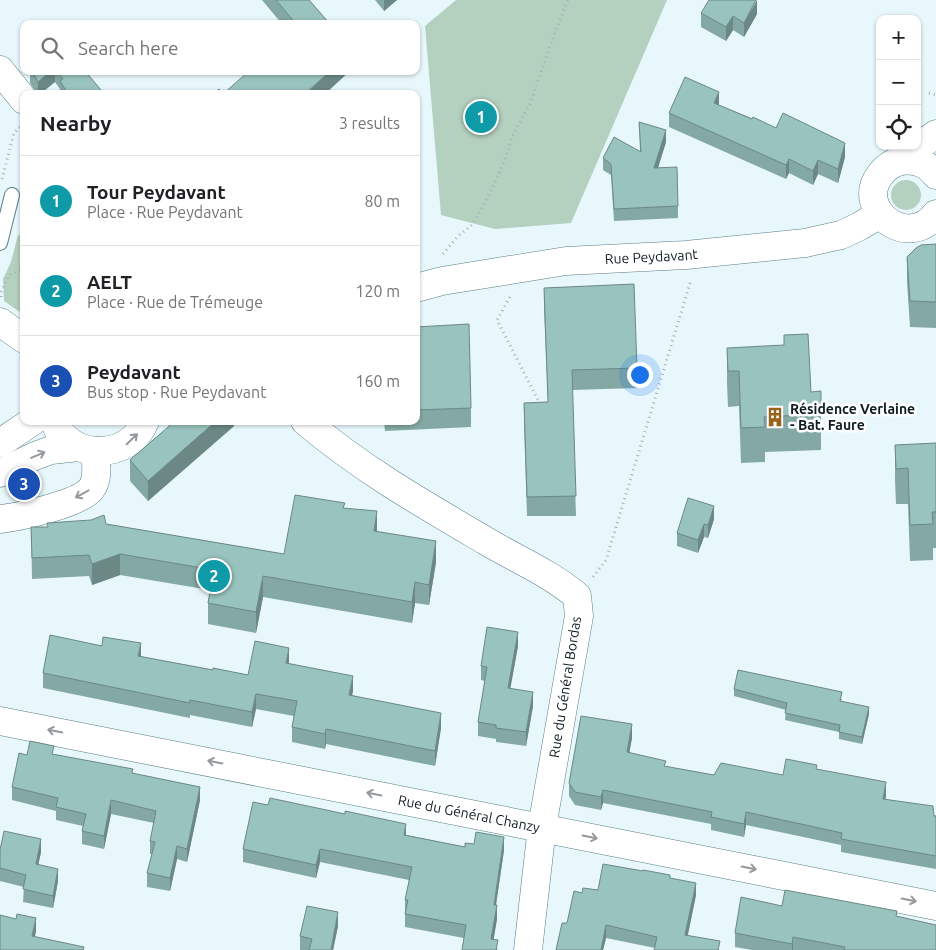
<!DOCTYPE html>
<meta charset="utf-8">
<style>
body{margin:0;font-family:Ubuntu,sans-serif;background:#f2f2f2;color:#202124}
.controls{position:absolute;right:15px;top:15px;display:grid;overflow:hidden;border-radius:10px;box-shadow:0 1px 4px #0004}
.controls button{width:45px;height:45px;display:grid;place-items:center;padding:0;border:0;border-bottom:1px solid #e0e0e0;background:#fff;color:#202124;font:25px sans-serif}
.you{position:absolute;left:639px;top:374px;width:18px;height:18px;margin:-12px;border:4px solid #fff;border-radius:50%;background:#1a73e8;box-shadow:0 0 0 8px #1a73e833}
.badge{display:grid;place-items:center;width:32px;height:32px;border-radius:50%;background:#b45309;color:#fff;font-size:16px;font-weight:700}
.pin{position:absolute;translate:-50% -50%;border:2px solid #fff;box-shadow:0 1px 5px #0006}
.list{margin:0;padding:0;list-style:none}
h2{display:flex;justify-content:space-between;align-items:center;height:65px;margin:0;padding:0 20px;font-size:21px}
h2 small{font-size:16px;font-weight:400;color:#757577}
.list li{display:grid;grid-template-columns:32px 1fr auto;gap:15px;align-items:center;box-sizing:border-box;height:90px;padding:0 20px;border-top:1px solid #e0e0e0}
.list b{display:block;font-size:19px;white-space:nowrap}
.list p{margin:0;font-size:16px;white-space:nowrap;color:#757577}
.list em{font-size:16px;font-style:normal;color:#757577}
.icon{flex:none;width:28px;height:28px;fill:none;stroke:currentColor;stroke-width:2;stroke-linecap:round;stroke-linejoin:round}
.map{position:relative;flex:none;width:936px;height:950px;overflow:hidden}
.search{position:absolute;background:#fff;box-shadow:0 1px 4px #0004;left:20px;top:20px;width:400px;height:55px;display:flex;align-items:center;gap:12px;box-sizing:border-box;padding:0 18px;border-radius:10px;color:#757577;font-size:19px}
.panel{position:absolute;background:#fff;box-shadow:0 1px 4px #0004;left:20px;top:90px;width:400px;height:335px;border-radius:10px}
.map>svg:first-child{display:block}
.green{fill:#b4d0be}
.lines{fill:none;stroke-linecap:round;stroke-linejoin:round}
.service-casing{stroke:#597e88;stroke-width:16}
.minor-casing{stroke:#597e88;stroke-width:29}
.tertiary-casing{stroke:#597e88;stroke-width:29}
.path{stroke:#a2b2b7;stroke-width:3;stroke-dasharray:1 4;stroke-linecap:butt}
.service{stroke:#fff;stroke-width:14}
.minor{stroke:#fff;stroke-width:28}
.tertiary{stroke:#fff;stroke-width:28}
.wall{fill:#84a8a3}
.shaded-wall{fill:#6b8885}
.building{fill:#99c3be;stroke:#6b8885}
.oneway{stroke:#93999c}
.labels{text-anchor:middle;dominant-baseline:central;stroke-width:5;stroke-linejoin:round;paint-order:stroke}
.street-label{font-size:14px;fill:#0e1d22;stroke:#fff}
.poi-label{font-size:14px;font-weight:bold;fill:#0e1d22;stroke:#fff;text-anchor:start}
</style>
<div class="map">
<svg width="936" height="950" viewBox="0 0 936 950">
<rect width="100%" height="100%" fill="#e7f7fc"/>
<g class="green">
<polygon points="456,0 667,0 571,223 495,229 441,215 425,26"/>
<circle cx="906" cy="195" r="15"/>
<polygon points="18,235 24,237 24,315 4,301 3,279 11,262"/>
</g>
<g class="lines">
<defs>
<polyline id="service" points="0,243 12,195"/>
<g id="minor">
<polyline points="0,70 24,100"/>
<polyline points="0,322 24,339"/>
<path d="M305,421C360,468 423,504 486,541C516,559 550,573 577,596L579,616L542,827L528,950"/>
<path d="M0,519C19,517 79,504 91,489C99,479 96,463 95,451"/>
<path id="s1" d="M0,721L936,906"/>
</g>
<g id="tertiary">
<polyline points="897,162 936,134"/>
<path d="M936,175C928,164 916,159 902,161C893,162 886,167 880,175C854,209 908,251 936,214"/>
<path id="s2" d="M416,288L442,281L566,261L686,255L805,243L841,235L860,226L880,214"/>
<path d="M54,421C69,461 130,461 145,421"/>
<polyline points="0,443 33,421"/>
<polyline points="0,473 35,456 51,450 79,447"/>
</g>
</defs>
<use href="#service" class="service-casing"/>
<use href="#minor" class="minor-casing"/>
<use href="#tertiary" class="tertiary-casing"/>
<g class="path">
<polyline points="929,93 936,95"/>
<polyline points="2,179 14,133 20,127"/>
<polyline points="443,254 458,236 472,225 486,200 501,170 513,135 530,104 554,35 568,0"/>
<polyline points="1,297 1,292 9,275 24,269"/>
<polyline points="510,297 497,320 540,404"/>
<polyline points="593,577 606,560 691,280"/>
</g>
<use href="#service" class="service"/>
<use href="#minor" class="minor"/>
<use href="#tertiary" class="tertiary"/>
</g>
<g class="wall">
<polygon points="262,0 309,0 330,24 282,24"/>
<polygon points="375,0 397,0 384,11"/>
<polygon points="701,13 757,14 744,37 733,30 726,41 701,27"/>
<polygon points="30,71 85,71 101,94 60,94 60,89 55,82 40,94 37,94 30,83"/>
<polygon points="719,105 776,128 845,157 838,183 818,174 813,185 789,173 786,179 669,127 669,113"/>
<polygon points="639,122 666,142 658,168 678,206 678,218 614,221 611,175 603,170 603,158 640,152"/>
<polygon points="936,244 936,328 910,327 907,282 907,257"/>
<polygon points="544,288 637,368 637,388 572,390 576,516 527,516 524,423 524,403 548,402 544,308"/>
<polygon points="416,327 471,408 471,427 385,431 384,421 416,421"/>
<polygon points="727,348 811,392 821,414 821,450 765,452 765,462 741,463 739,406 728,407 727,384"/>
<polygon points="234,421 234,426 148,501 130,481 130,460"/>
<polygon points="936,443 936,548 933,548 933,560 910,561 908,504 896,504 895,480 895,445"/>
<polygon points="345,508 377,531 436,562 429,605 415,603 412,623 263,597 256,633 208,624 208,603 210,590 120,575 92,585 89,576 32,579 31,527 47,527 106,524 284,554"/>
<polygon points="714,519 708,538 704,537 698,553 677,546 677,533"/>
<polygon points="102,646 141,657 213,670 248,675 289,664 353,691 352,695 441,728 435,766 326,744 325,749 292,742 292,727 294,716 256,709 252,727 190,715 190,718 43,688 43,673"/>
<polygon points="518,646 510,688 533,706 526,746 496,742 496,739 478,736 478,722 485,681 481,680 481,666"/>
<polygon points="734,689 842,699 841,701 869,714 862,744 839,739 839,732 785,720 786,710 734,696"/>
<polygon points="632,738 629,753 666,767 714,775 783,775 817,769 886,796 885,799 936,816 936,869 841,852 841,845 746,825 744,837 711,830 711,824 603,803 601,810 575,805 569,796 569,783"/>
<polygon points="54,754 133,773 200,800 187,862 177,859 170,891 147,887 147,873 152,854 150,854 150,841 154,823 111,814 104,849 82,844 82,831 83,826 56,820 56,811 12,800 12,787 27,755"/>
<polygon points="406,835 465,847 504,850 496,905 497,919 493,939 498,950 464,938 405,927 405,900 409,880 320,862 316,878 243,862 243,849"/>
<polygon points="0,850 41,852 38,864 58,881 53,908 23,902 24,887 0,881"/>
<polygon points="670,878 696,895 688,935 720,950 655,948 606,938 603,950 556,950 567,923 582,893"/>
<polygon points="782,906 897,916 936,950 752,950 735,947 735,933"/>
<polygon points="338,926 333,950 300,950 300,936"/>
</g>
<g class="shaded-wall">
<polygon points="384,0 397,0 384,11"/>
<polygon points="757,0 757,14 744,37 744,23"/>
<polygon points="733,16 733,30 726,41 726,27"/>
<polygon points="51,71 55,71 55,82 40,94 38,94 38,82"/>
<polygon points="330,71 350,71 325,94 305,94"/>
<polygon points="719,92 719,106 714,103"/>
<polygon points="666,130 666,142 654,180 654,168"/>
<polygon points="845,143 845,157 838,183 838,169"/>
<polygon points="789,159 789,173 786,179 786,165"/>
<polygon points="818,160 818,174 813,185 813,171"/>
<polygon points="216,421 234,421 234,426 148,501 148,481"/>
<polygon points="714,506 714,519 708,538 708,525"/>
<polygon points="377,511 377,531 374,531"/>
<polygon points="704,524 704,537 698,553 698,540"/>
<polygon points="436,541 436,562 429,605 429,585"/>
<polygon points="120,554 120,575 92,585 92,564"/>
<polygon points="263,576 263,597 256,633 256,612"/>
<polygon points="415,582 415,603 412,623 412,602"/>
<polygon points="518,632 518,646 508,702 508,688"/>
<polygon points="141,643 141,659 138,656"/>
<polygon points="289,648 289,663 286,678 286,663"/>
<polygon points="353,676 353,691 349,710 349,695"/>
<polygon points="533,692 533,706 526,746 526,732"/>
<polygon points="256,694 256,709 252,727 252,712"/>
<polygon points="869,707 869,714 862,744 862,737"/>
<polygon points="441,713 441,728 435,766 435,751"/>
<polygon points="632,724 632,738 627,765 627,752"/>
<polygon points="326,729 326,744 325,749 325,734"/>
<polygon points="886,782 886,796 883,812 883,799"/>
<polygon points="200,787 200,800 187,862 187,849"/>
<polygon points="603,790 603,803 601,810 601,797"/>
<polygon points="111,800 111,814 104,849 104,836"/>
<polygon points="746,812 746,825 744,837 744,824"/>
<polygon points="406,824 406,837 404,835"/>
<polygon points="504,837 504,850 494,918 494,905"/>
<polygon points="41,839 41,852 36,876 36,864"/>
<polygon points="177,846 177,859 170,891 170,878"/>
<polygon points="320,849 320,862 316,878 316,865"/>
<polygon points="58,869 58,881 53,908 53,896"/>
<polygon points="696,883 696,895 685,947 685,935"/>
<polygon points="497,905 497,919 492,950 491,939"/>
<polygon points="338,912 338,926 333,950 331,950"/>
<polygon points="36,918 36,932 32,949 32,936"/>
<polygon points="606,925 606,938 603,950 601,950"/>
<polygon points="793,937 793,950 792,950 792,944"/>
</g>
<g class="building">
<polygon points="276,0 309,0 330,24 296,24"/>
<polygon points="709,0 756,0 744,23 733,16 726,27 701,13"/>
<polygon points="32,71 51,71 38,82"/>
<polygon points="57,71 85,71 101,90 97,94 68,94 60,81 63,79"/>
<polygon points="249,71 330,71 305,94 213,94 219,89 223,94"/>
<polygon points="685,77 719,92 714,103 752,119 753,117 776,128 783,113 845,143 838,169 818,160 813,171 789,159 786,165 669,113"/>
<polygon points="639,122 666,130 654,168 677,167 678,206 614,209 611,164 603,158 614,137 641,152"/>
<polygon points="936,244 936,302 910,301 907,257 916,248 921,245"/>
<polygon points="634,284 637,368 572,370 576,496 527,497 524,403 548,402 544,288"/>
<polygon points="469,324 471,408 416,410 416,327"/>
<polygon points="808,334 811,392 821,391 821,414 764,417 765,427 741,428 739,371 728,371 727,348 784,345 784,335"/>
<polygon points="175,421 216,421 148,481 130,460"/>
<polygon points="936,443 936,512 932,512 933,524 910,525 908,468 896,469 895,445"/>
<polygon points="295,495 345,503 343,508 377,511 374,531 436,541 429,585 415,582 412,602 263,576 256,612 208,603 214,570 120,554 92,564 89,555 32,558 31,527 48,527 47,523 91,520 104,515 106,524 284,554"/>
<polygon points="688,498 714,506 708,525 704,524 698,540 677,533"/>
<polygon points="487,627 518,632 508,688 533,692 526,732 496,728 496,725 478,722 487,667 481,666"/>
<polygon points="50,635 102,646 103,637 141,643 138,656 213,670 213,668 248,675 255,641 289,648 286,663 353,676 349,695 441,713 435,751 326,729 325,734 292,727 297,701 256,694 252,712 190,700 190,703 43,673"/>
<polygon points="738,670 842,692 840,701 869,707 862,737 839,732 840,725 785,713 787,703 734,689"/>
<polygon points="581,716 632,724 627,752 666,761 664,766 714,775 721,763 783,775 786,759 817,765 816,769 886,782 883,799 933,806 934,816 936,816 936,856 841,839 842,833 746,812 744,824 711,817 712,812 603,790 601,797 575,792 569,783"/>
<polygon points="30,741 54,746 52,754 133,769 132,773 200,787 187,849 177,846 170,878 147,873 155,842 150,841 156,811 111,800 104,836 82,831 86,814 56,807 58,798 12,787 19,753 27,755"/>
<polygon points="270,798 345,814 345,811 406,824 404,835 465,847 465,843 474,844 476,832 504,837 494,905 497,905 491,939 498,940 496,950 462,950 466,925 405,914 408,900 405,900 412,867 320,849 316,865 243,849 253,802 268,805"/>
<polygon points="4,831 41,839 36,864 58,869 53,896 23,889 26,875 0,868 0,850"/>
<polygon points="603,864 643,871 643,870 670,875 670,878 696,883 685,935 720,941 718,950 654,950 657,937 606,925 601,950 556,950 562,923 567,923 574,891 582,893 583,888 598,890"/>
<polygon points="785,890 897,911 896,916 936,925 936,950 844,950 845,947 793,937 792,944 735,933 741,897 782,906"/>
<polygon points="307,906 338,912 331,950 309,950 312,939 300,936"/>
<polygon points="17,914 36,918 32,936 84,947 83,950 0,950 0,915 16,919"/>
</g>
<defs><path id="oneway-shaft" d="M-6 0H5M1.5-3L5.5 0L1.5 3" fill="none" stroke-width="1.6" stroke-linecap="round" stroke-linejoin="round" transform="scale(1.25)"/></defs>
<g class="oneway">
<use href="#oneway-shaft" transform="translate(132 439) rotate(-44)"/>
<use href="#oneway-shaft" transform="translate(38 455) rotate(-23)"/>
<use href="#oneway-shaft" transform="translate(82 494) rotate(151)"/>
<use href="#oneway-shaft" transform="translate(55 731) rotate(-169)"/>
<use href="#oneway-shaft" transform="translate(215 762) rotate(-169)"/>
<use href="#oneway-shaft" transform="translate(374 794) rotate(-169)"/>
<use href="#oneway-shaft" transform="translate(590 837) rotate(11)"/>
<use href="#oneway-shaft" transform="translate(749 868) rotate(11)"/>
<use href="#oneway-shaft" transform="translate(909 900) rotate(11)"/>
</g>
<defs>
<symbol id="building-bare" viewBox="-9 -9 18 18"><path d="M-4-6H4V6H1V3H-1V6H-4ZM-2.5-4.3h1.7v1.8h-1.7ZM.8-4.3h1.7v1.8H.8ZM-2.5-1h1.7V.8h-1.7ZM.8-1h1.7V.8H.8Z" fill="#99631c" stroke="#fff" stroke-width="2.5" paint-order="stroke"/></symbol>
</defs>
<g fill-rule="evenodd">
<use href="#building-bare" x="761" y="403" width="28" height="28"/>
</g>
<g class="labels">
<g class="street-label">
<text stroke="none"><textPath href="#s2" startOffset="238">Rue Peydavant</textPath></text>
<text transform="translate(565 687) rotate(-81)">Rue du Général Bordas</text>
<text stroke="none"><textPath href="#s1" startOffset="478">Rue du Général Chanzy</textPath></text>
</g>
<g class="poi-label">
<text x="790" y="409">Résidence Verlaine<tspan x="790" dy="16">- Bat. Faure</tspan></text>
</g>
</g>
</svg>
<div class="controls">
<button>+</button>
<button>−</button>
<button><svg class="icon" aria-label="locate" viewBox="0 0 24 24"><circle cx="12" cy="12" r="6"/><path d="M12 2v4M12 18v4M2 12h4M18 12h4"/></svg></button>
</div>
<div class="you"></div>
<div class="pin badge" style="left:481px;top:117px;background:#0f9aa8">1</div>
<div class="pin badge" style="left:214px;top:576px;background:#0f9aa8">2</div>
<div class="pin badge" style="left:24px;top:484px;background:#1a4fb4">3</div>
<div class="search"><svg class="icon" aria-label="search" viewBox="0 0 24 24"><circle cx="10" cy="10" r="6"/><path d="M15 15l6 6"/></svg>Search here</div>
<section class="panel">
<h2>Nearby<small>3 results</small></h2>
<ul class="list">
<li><span class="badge" style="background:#0f9aa8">1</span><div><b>Tour Peydavant</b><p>Place · Rue Peydavant</p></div><em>80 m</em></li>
<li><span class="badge" style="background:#0f9aa8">2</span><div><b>AELT</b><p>Place · Rue de Trémeuge</p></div><em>120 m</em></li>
<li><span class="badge" style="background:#1a4fb4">3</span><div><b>Peydavant</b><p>Bus stop · Rue Peydavant</p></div><em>160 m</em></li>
</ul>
</section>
</div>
